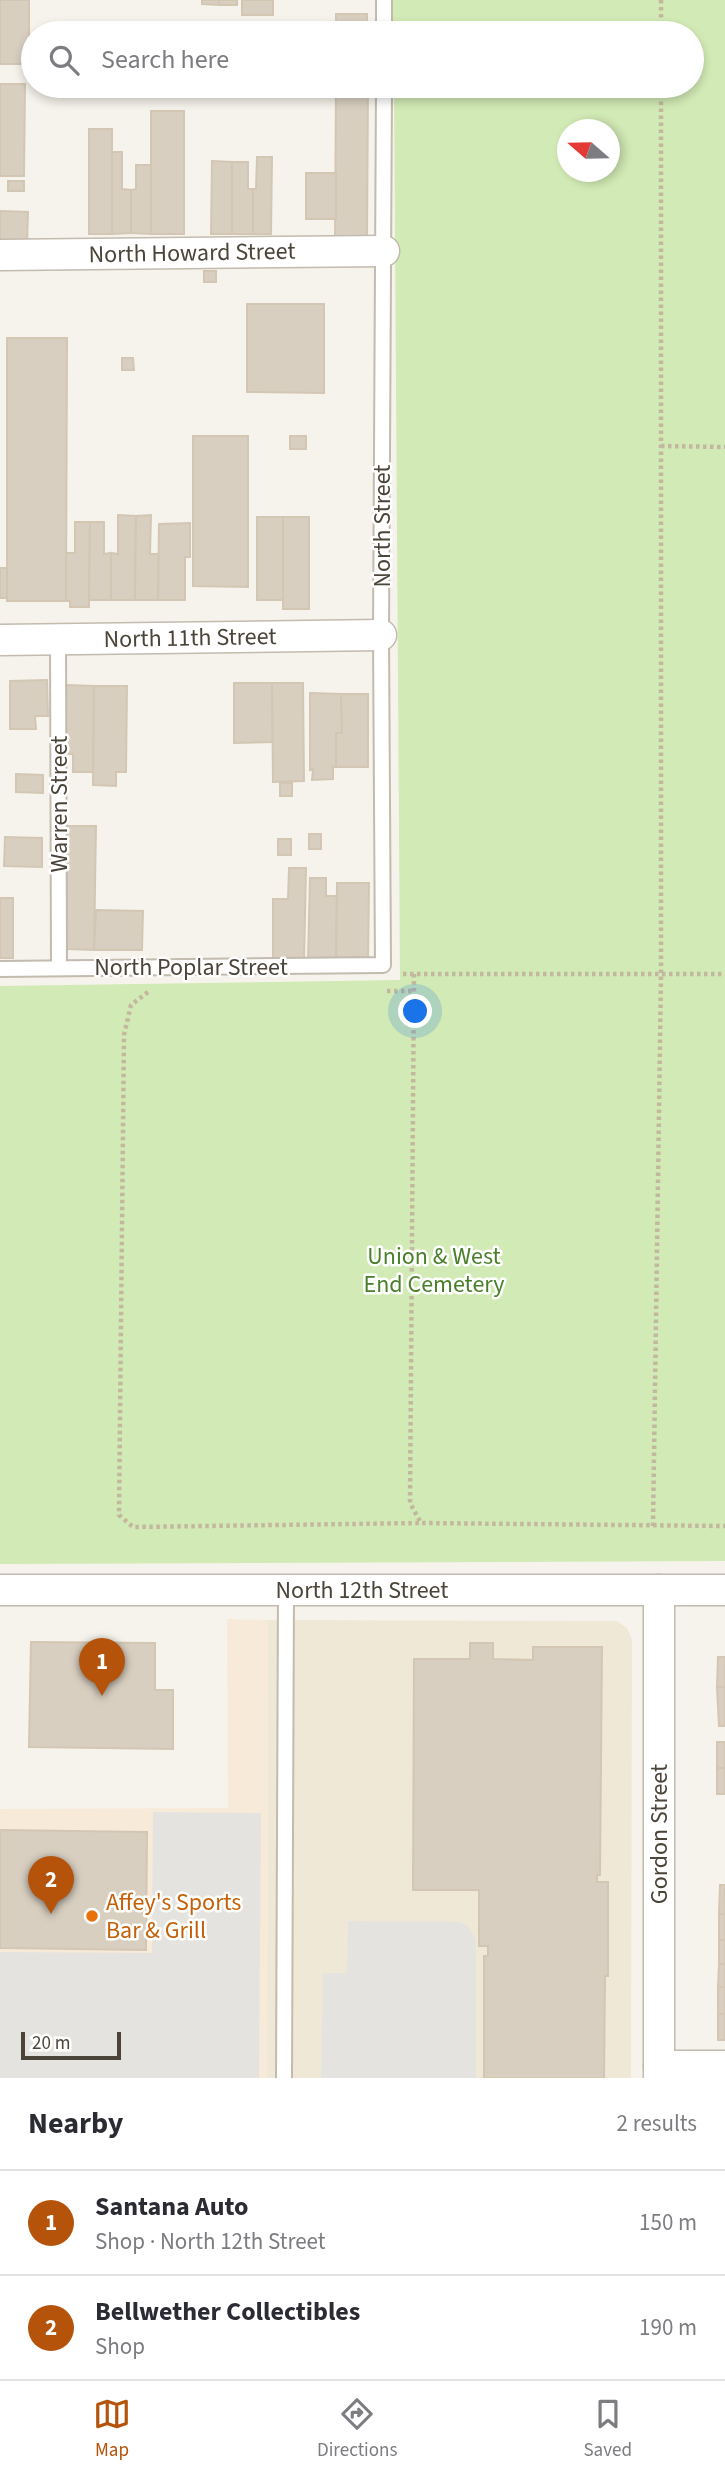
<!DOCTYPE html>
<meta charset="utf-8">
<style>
body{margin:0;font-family:"Source Sans 3",sans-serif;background:#f2f2f3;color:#2b2b33}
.compass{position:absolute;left:557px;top:119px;width:63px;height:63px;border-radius:50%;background:#fff;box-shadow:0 4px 10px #0003;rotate:290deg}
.scale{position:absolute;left:21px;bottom:18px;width:100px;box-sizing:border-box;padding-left:7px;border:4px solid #4b4439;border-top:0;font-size:19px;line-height:24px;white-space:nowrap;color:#4b4439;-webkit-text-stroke:5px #fff;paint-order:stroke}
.you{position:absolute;left:416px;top:1012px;width:24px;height:24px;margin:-18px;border:5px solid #fff;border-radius:50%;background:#1a73e8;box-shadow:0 0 0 10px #1a73e833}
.badge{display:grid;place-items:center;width:46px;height:46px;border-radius:50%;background:#b45309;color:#fff;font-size:23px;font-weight:700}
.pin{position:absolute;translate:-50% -58px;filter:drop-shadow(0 2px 4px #0008)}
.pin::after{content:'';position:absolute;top:37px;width:24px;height:21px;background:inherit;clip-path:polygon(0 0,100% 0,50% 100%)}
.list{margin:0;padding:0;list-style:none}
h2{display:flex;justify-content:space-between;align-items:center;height:91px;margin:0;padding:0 28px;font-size:30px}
h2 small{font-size:23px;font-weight:400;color:#7c7c81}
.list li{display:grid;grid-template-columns:46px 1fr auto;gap:21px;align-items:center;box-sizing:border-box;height:105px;padding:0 28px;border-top:2px solid #e1e1e2}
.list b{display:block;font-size:26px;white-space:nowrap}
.list p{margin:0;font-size:23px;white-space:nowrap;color:#7c7c81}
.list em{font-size:23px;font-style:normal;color:#7c7c81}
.icon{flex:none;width:38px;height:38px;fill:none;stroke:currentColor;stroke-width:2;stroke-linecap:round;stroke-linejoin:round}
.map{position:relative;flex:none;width:725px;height:2078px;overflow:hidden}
.search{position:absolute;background:#fff;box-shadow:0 4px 10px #0003;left:21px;right:21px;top:21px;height:77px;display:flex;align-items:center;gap:18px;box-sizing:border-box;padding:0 24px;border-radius:38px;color:#7c7c81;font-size:26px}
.sheet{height:301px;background:#fff}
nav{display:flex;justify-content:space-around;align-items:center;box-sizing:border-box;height:98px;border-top:2px solid #e1e1e2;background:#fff;font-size:19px;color:#7c7c81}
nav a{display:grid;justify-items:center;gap:4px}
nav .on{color:#b45309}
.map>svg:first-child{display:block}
.commercial{fill:#f7ead8}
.education{fill:#efe8d6}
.green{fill:#d2eab5;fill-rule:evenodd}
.parking{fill:#e5e3e0}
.building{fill:#d8cfc1;stroke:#d3c7b4;stroke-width:2}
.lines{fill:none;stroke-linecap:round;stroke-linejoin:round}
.lane-casing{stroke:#c2bbae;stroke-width:18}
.street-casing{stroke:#c2bbae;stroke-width:33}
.path{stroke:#c4b79f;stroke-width:4.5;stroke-dasharray:3.5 3.5;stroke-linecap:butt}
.lane{stroke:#fff;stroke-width:14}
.street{stroke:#fff;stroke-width:30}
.food-dot{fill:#e8710a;stroke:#fff;stroke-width:2.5}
.labels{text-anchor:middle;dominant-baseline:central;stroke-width:5;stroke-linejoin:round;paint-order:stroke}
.street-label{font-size:24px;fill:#4b4439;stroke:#fff}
.park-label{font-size:24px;fill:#4a7f2a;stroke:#fff}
.food-label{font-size:24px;fill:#c56008;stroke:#fff;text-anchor:start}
</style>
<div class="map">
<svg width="725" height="2078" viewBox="0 0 725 2078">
<rect width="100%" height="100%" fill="#f6f3ec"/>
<polygon class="commercial" points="227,1619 268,1620 267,2078 0,2078 0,1809 228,1808"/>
<polygon class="education" points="268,1620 617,1621 627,1628 632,1640 631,2078 267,2078"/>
<path class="green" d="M393,0H725V1561L0,1564V986L400,980L394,86H692V33H393ZM568,130H610V172H568Z"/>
<g class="parking">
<polygon points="153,1812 261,1813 259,2078 0,2078 0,1952 152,1953"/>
<polygon points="348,1921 458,1922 467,1925 475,1938 476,1944 476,2078 321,2078 323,1973 347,1973"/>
</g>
<g class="building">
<rect x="0" y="0" width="29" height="64"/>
<polygon points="202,0 219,0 219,5 202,4"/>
<rect x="219" y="0" width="18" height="5"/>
<rect x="242" y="0" width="31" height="15"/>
<rect x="336" y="14" width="31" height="19"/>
<polygon points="50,28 90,29 90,33 50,33"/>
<polygon points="0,84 25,84 24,176 0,176"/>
<polygon points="336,86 368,86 367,236 335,237"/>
<rect x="151" y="111" width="33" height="123"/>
<rect x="89" y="129" width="23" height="105"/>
<polygon points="112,152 122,152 122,189 131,190 131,233 112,234"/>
<polygon points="257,157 272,157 271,234 253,234 253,189 256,189"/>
<polygon points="212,161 232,162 232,234 211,234"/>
<polygon points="232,162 248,162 248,189 253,189 253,234 232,234"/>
<polygon points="136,165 151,165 151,234 131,233 131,190 136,189"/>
<rect x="306" y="173" width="30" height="46"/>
<rect x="8" y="181" width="16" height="10"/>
<polygon points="0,211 28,212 27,245 0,244"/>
<rect x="204" y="271" width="12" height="11"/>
<polygon points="247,304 324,304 324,393 247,392"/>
<polygon points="7,338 67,338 66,601 7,601"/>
<polygon points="122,358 133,358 134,370 122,370"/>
<polygon points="193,436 248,436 248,587 193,586"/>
<rect x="290" y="436" width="16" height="13"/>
<polygon points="118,515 136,516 135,600 111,600 111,553 118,554"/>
<polygon points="151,515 150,554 159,554 158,600 135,600 136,516"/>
<rect x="257" y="517" width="26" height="83"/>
<rect x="283" y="517" width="26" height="92"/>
<polygon points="75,522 90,522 89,607 70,607 70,601 66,601 66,553 75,553"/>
<polygon points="90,522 104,522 104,554 111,553 111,600 89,600"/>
<polygon points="190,523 190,557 185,557 185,600 158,600 159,524"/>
<rect x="0" y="568" width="7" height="30"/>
<polygon points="47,680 48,716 35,716 36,729 10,729 10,681"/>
<polygon points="234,683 272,683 273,742 234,743"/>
<polygon points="272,683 303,683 304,781 273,782"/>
<polygon points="65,685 94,686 93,772 73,772 73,754 64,754"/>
<polygon points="94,686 127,686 126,772 116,772 116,786 93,785"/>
<polygon points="310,693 341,694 342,733 336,733 336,767 333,767 333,779 312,780 313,769 310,770"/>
<polygon points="341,694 368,694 368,767 336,767 336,733 342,733"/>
<polygon points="16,774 43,775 43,793 16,792"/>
<rect x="280" y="783" width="12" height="13"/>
<polygon points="67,826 96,826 94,950 67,949"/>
<rect x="309" y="834" width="12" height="15"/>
<polygon points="5,837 42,838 42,867 4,866"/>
<rect x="278" y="839" width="13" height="16"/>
<polygon points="289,868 306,868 304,962 273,961 273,899 288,899"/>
<polygon points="310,878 326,878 326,896 337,896 336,961 308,961"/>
<polygon points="337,883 369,883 368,962 336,961"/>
<rect x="0" y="898" width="13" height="60"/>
<polygon points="96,910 143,911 142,950 94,950"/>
<polygon points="31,1642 155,1643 155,1690 173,1690 173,1749 29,1747"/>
<polygon points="470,1643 493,1643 493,1659 533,1660 533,1647 602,1647 600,1875 597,1875 597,1882 608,1882 608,1976 605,1976 604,2078 484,2078 484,1956 488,1956 488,1946 479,1946 479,1890 413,1890 414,1659 470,1659"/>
<polygon points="718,1657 725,1657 725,1687 717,1687"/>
<polygon points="717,1687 725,1687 725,1726 719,1726"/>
<rect x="717" y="1742" width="8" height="26"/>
<rect x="717" y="1768" width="8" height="26"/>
<polygon points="0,1830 147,1832 146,1950 0,1948"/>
<polygon points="720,1885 725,1885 725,1914 719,1914"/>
<rect x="719" y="1914" width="6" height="26"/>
<rect x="719" y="1940" width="6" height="24"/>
<polygon points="719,1964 725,1964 725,1987 718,1987"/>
<rect x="718" y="1987" width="7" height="27"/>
<rect x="718" y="2014" width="7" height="26"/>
</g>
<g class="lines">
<defs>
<g id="lane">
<polyline points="384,33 384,0"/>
<polyline points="58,640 59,968"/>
<polyline points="0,969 383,965 381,635 384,86"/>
<polyline points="284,2078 286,1590"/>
</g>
<g id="street">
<polyline points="0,255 384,251"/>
<polyline points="0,640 381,635"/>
<polyline points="0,1590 725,1590"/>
<polyline points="659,2066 725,2066"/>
<polyline points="659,2078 659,1590"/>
</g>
</defs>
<use href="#lane" class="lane-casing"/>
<use href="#street" class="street-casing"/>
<g class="path">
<polyline points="661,0 661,33"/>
<polyline points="661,446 725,447"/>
<polyline points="403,974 725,974"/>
<polyline points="414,974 410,1503 421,1523 725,1526"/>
<polyline points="387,991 414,991"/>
<polyline points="148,992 131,1005 124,1035 119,1515 133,1527 421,1523"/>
<polyline points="653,1526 661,974 661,86"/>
</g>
<use href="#lane" class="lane"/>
<use href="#street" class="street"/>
</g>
<circle class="food-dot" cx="92" cy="1916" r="7"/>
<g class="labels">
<g class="street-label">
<text transform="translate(192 253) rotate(-1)">North Howard Street</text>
<text transform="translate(382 526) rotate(-90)">North Street</text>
<text transform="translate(190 638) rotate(-1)">North 11th Street</text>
<text transform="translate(59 804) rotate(-90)">Warren Street</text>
<text x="191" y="967">North Poplar Street</text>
<text x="362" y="1590">North 12th Street</text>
<text transform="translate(659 1834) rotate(-90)">Gordon Street</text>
</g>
<g class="park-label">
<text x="434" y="1256">Union &amp; West<tspan x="434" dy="28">End Cemetery</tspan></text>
</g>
<g class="food-label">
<text x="106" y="1902">Affey's Sports<tspan x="106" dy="28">Bar &amp; Grill</tspan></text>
</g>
</g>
</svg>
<svg class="compass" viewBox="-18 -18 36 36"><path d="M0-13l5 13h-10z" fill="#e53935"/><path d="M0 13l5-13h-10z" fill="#7c7c81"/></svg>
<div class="scale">20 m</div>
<div class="you"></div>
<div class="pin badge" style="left:102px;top:1696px">1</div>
<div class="pin badge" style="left:51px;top:1914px">2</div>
<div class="search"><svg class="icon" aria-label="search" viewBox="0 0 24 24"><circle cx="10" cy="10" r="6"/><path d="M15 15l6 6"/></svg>Search here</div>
</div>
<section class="sheet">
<h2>Nearby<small>2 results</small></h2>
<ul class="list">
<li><span class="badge">1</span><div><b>Santana Auto</b><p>Shop · North 12th Street</p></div><em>150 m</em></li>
<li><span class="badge">2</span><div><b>Bellwether Collectibles</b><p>Shop</p></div><em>190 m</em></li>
</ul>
</section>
<nav>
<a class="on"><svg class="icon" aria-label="map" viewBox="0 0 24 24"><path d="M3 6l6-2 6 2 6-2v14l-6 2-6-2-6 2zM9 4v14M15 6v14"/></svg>Map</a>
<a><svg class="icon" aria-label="directions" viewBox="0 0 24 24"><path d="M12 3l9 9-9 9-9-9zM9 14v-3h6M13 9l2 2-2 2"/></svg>Directions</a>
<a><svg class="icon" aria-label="saved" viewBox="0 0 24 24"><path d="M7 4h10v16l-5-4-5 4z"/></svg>Saved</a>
</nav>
